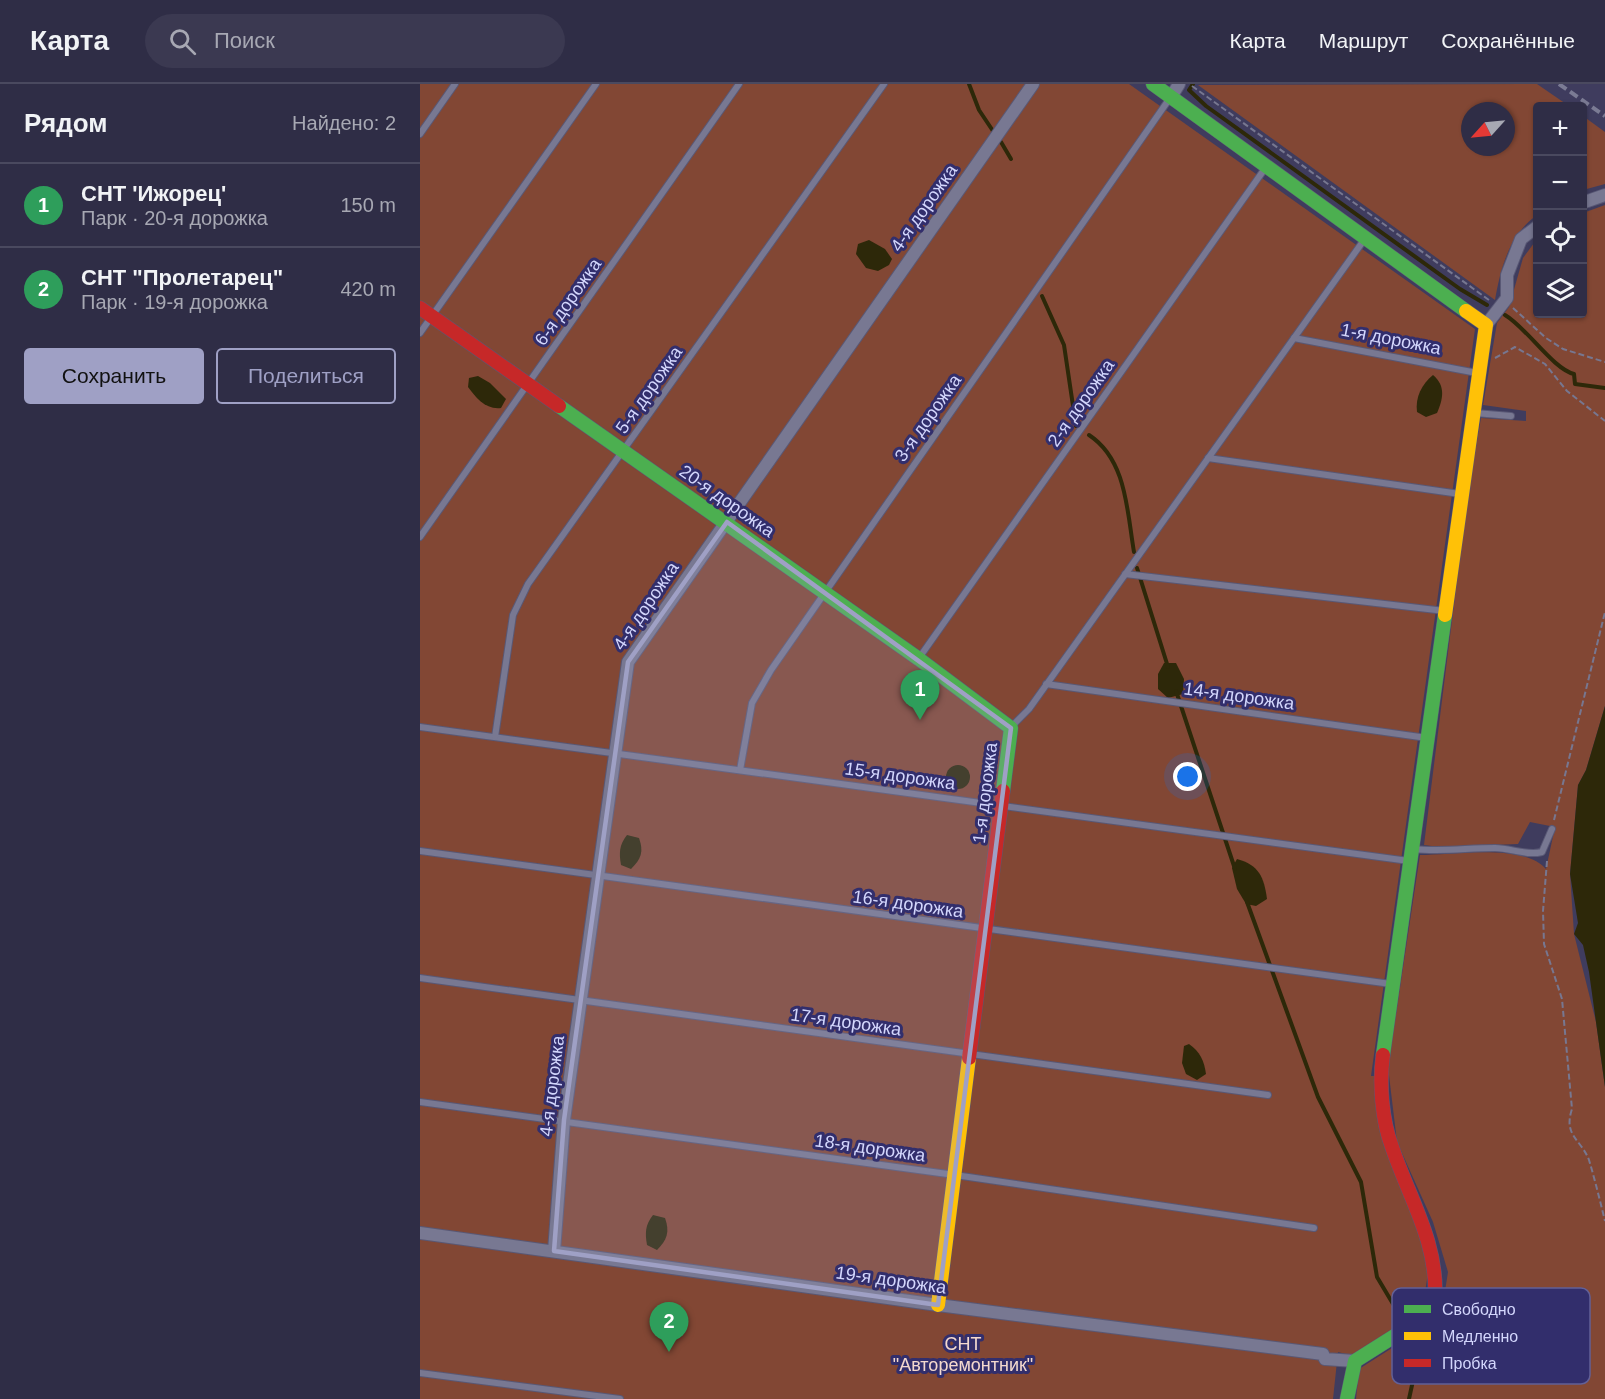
<!DOCTYPE html>
<html lang="ru">
<meta charset="utf-8">
<style>
body{margin:0;font-family:Arial,sans-serif;background:#3b3951;color:#f1f3f6}
.controls{position:absolute;right:18px;top:18px;display:grid;overflow:hidden;border-radius:6px;box-shadow:0 2px 4px #0004}
.controls button{width:54px;height:54px;display:grid;place-items:center;padding:0;border:0;border-bottom:2px solid #4a495f;background:#2f2d46;color:#f1f3f6;font:30px sans-serif}
.compass{position:absolute;left:1041px;top:18px;width:54px;height:54px;border-radius:50%;background:#2f2d46;box-shadow:0 2px 4px #0004;rotate:243deg}
.you{position:absolute;left:768px;top:693px;width:21px;height:21px;margin:-15px;border:4px solid #fff;border-radius:50%;background:#1a73e8;box-shadow:0 0 0 9px #1a73e833}
.badge{display:grid;place-items:center;width:39px;height:39px;border-radius:50%;background:#9fa0c5;color:#fff;font-size:20px;font-weight:700}
.pin{position:absolute;translate:-50% -50px;filter:drop-shadow(0 2px 3px #0008)}
.pin::after{content:'';position:absolute;top:32px;width:21px;height:18px;background:inherit;clip-path:polygon(0 0,100% 0,50% 100%)}
.list{margin:0;padding:0;list-style:none}
h2{display:flex;justify-content:space-between;align-items:center;height:78px;margin:0;padding:0 24px;font-size:26px}
h2 small{font-size:20px;font-weight:400;color:#a7a8b3}
.list li{display:grid;grid-template-columns:39px 1fr auto;gap:18px;align-items:center;box-sizing:border-box;height:84px;padding:0 24px;border-top:2px solid #4a495f}
.list b{display:block;font-size:22px;white-space:nowrap}
.list p{margin:0;font-size:20px;white-space:nowrap;color:#a7a8b3}
.list em{font-size:20px;font-style:normal;color:#a7a8b3}
.actions{display:flex;gap:12px;padding:18px 24px}
.actions a{flex:1;padding:14px 0;border:2px solid #9fa0c5;border-radius:6px;text-align:center;font-size:21px;color:#9fa0c5}
.actions .main{background:#9fa0c5;color:#111}
.icon{flex:none;width:33px;height:33px;fill:none;stroke:currentColor;stroke-width:2;stroke-linecap:round;stroke-linejoin:round}
.map{position:relative;flex:none;width:1185px;height:1315px;overflow:hidden}
header{display:flex;align-items:center;gap:36px;box-sizing:border-box;height:84px;padding:0 30px;background:#2f2d46;border-bottom:2px solid #4a495f}
header strong{font-size:28px}
nav{display:flex;gap:33px;margin-inline-start:auto;font-size:21px}
.search{width:420px;height:54px;background:#3b3951;display:flex;align-items:center;gap:15px;box-sizing:border-box;padding:0 21px;border-radius:33px;color:#a7a8b3;font-size:22px}
main{display:flex}
aside{flex:1;background:#2f2d46}
.map>svg:first-child{display:block}
.green{fill:#824734;fill-rule:evenodd}
.water{fill:#2d2809}
.lines{fill:none;stroke-linecap:round;stroke-linejoin:round}
.stream{stroke:#2d2809;stroke-width:4}
.lane-casing{stroke:#595875;stroke-width:8}
.street-casing{stroke:#595875;stroke-width:14}
.fast-casing{stroke:#595875;stroke-width:15}
.slow-casing{stroke:#595875;stroke-width:15}
.jam-casing{stroke:#595875;stroke-width:15}
.path{stroke:#777790;stroke-width:2;stroke-dasharray:6 3;stroke-linecap:butt}
.lane{stroke:#787892;stroke-width:6}
.street{stroke:#787892;stroke-width:12}
.fast{stroke:#4caf50;stroke-width:14}
.slow{stroke:#ffc107;stroke-width:14}
.jam{stroke:#c62828;stroke-width:14}
.rail{stroke:#7b7b94;stroke-width:4;stroke-dasharray:9 4.5;stroke-linecap:butt}
.marked{fill:#9fa0c5;fill-opacity:0.2;stroke:#9fa0c5;stroke-width:4.5;stroke-linejoin:round}
.labels{text-anchor:middle;dominant-baseline:central;stroke-width:6;stroke-linejoin:round;paint-order:stroke}
.street-label{font-size:18px;fill:#d3d6fc;stroke:#322e6c}
.park-label{font-size:18px;fill:#f4d9ce;stroke:#322e6c}
.key{fill:#322e6c;stroke:#626097;stroke-width:1.5}
.key-label{font-size:16px;fill:#d3d6fc}
</style>
<header>
<strong>Карта</strong>
<div class="search"><svg class="icon" aria-label="search" viewBox="0 0 24 24"><circle cx="10" cy="10" r="6"/><path d="M15 15l6 6"/></svg>Поиск</div>
<nav><a>Карта</a><a>Маршрут</a><a>Сохранённые</a></nav>
</header>
<main>
<aside>
<h2>Рядом<small>Найдено: 2</small></h2>
<ul class="list">
<li><span class="badge" style="background:#2e9e5b">1</span><div><b>СНТ 'Ижорец'</b><p>Парк · 20-я дорожка</p></div><em>150 m</em></li>
<li><span class="badge" style="background:#2e9e5b">2</span><div><b>СНТ &quot;Пролетарец&quot;</b><p>Парк · 19-я дорожка</p></div><em>420 m</em></li>
</ul>
<div class="actions"><a class="main">Сохранить</a><a>Поделиться</a></div>
</aside>
<div class="map">
<svg width="1185" height="1315" viewBox="0 0 1185 1315">
<rect width="100%" height="100%" fill="#3f3c5e"/>
<g class="green">
<polygon points="0,0 709,0 1055,245 951,992 956,992 988,1117 1009,1183 1002,1227 933,1272 918,1268 913,1315 0,1315"/>
<path d="M1117,0L1149,22H1118L1117,131C1089,151 1081,183 1075,216L778,1ZM1050,27H1086V63H1050Z"/>
<polygon points="1163,32 1185,48 1185,100 1163,106"/>
<path d="M1185,121V622L1166,686L1158,701L1150,790L1154,850L1176,938L1185,1003V1315H936L939,1285L1021,1233L1028,1188L1013,1138L977,1058L968,983L1000,771C1031,771 1105,759 1126,785L1135,743L1110,738L1098,760L1019,763L1004,761L1048,408L1061,334L1106,337V327L1063,321L1077,239L1089,223L1103,174L1117,155L1118,230H1162L1163,129Z"/>
</g>
<g class="water">
<polygon points="449,156 465,165 472,175 469,181 458,187 446,184 436,170 438,160"/>
<path d="M1013,291C1026,302 1023,315 1017,329L1006,333L997,328C995,313 1002,300 1013,291Z"/>
<path d="M58,292L70,299L86,315L81,324C66,326 56,314 48,303L49,294Z"/>
<polygon points="744,579 756,579 764,595 763,610 748,614 738,605 738,590"/>
<polygon points="1185,622 1185,1003 1169,888 1163,861 1154,850 1158,839 1150,790 1158,701 1166,686"/>
<circle cx="538" cy="693" r="12"/>
<path d="M207,751L219,754C224,768 221,775 211,785L201,781C199,769 199,761 207,751Z"/>
<path d="M817,775C839,781 844,793 847,815L836,822L826,820L817,805L812,784Z"/>
<path d="M769,960C780,968 784,976 786,990L777,996L766,990L762,979L764,962Z"/>
<path d="M233,1131L245,1134C250,1148 247,1156 237,1166L227,1161C225,1149 225,1141 233,1131Z"/>
</g>
<g class="lines">
<g class="stream">
<polyline points="549,0 559,26 573,47"/>
<polyline points="773,0 769,6 786,22 1040,205 1067,221"/>
<polyline points="581,58 591,75"/>
<polyline points="622,212 644,261 656,342"/>
<path d="M1085,231C1107,244 1133,285 1154,290L1155,300L1185,304"/>
<path d="M669,351C707,376 707,428 714,468"/>
<polyline points="717,484 748,583"/>
<polyline points="756,607 815,785"/>
<polyline points="827,818 898,1013 941,1098 957,1193 982,1235"/>
<polyline points="986,1256 994,1292 989,1315"/>
</g>
<defs>
<g id="lane">
<polyline points="0,50 35,0"/>
<polyline points="0,249 176,0"/>
<polyline points="874,254 1057,289"/>
<polyline points="1055,329 1091,332"/>
<polyline points="788,374 1040,410"/>
<polyline points="0,453 319,0"/>
<polyline points="705,490 1025,527"/>
<polyline points="499,574 846,83"/>
<polyline points="626,600 1007,654"/>
<polyline points="0,643 989,777"/>
<polyline points="591,643 609,625 944,156"/>
<polyline points="75,653 93,531 108,500 464,0"/>
<polyline points="320,686 332,619 351,586 750,14"/>
<path d="M994,765C1021,768 1047,764 1075,764C1091,764 1106,772 1122,768L1132,745"/>
<polyline points="0,767 971,900"/>
<polyline points="0,894 848,1011"/>
<polyline points="0,1018 535,1091 894,1144"/>
<polyline points="0,1289 200,1315"/>
</g>
<g id="street">
<polyline points="751,13 759,0"/>
<polyline points="1162,119 1185,111"/>
<polyline points="1066,241 1087,214 1087,191 1101,155 1118,142"/>
<polyline points="0,1149 518,1221 903,1270 905,1275 935,1277"/>
<polyline points="134,1167 144,1036 208,578 613,0"/>
</g>
<g id="fast">
<polyline points="733,0 1046,227"/>
<polyline points="139,322 499,575 591,644 583,707"/>
<polyline points="963,971 1025,531"/>
<polyline points="927,1315 935,1277 992,1241 1015,1220 1015,1214"/>
</g>
<g id="slow">
<polyline points="1025,531 1066,241 1046,227"/>
<polyline points="518,1221 549,974"/>
</g>
<g id="jam">
<polyline points="0,224 139,322"/>
<path d="M963,971C959,999 962,1037 972,1063C989,1114 1018,1158 1015,1214"/>
<polyline points="549,974 583,707"/>
</g>
</defs>
<use href="#lane" class="lane-casing"/>
<use href="#street" class="street-casing"/>
<use href="#fast" class="fast-casing"/>
<use href="#slow" class="slow-casing"/>
<use href="#jam" class="jam-casing"/>
<g class="path">
<polyline points="772,2 1069,216"/>
<polyline points="1093,224 1126,254 1143,265 1185,278"/>
<polyline points="1075,274 1095,263 1125,280 1147,307 1185,337"/>
<polyline points="1134,736 1185,528"/>
<path d="M1127,777L1123,827L1124,860L1142,915L1152,1025C1143,1052 1161,1055 1169,1076C1175,1096 1180,1117 1185,1137"/>
</g>
<use href="#lane" class="lane"/>
<use href="#street" class="street"/>
<use href="#fast" class="fast"/>
<use href="#slow" class="slow"/>
<use href="#jam" class="jam"/>
<polyline class="rail" points="1139,0 1185,32"/>
</g>
<path class="marked" d="M307,438L591,644L518,1221L134,1167L144,1036L208,578Z"/>
<g class="labels">
<g class="street-label">
<text transform="translate(504 124) rotate(-55)">4-я дорожка</text>
<text transform="translate(148 218) rotate(-55)">6-я дорожка</text>
<text transform="translate(971 255) rotate(11)">1-я дорожка</text>
<text transform="translate(229 306) rotate(-55)">5-я дорожка</text>
<text transform="translate(661 319) rotate(-55)">2-я дорожка</text>
<text transform="translate(508 334) rotate(-55)">3-я дорожка</text>
<text transform="translate(307 417) rotate(35)">20-я дорожка</text>
<text transform="translate(226 522) rotate(-56)">4-я дорожка</text>
<text transform="translate(819 612) rotate(8)">14-я дорожка</text>
<text transform="translate(480 692) rotate(8)">15-я дорожка</text>
<text transform="translate(565 709) rotate(-83)">1-я дорожка</text>
<text transform="translate(488 820) rotate(8)">16-я дорожка</text>
<text transform="translate(426 938) rotate(8)">17-я дорожка</text>
<text transform="translate(132 1002) rotate(-83)">4-я дорожка</text>
<text transform="translate(450 1064) rotate(8)">18-я дорожка</text>
<text transform="translate(471 1196) rotate(8)">19-я дорожка</text>
</g>
<g class="park-label">
<text x="543" y="1260">СНТ<tspan x="543" dy="21">"Авторемонтник"</tspan></text>
</g>
</g>
<rect x="972" y="1204" width="198" height="96" rx="9" class="key"/>
<rect x="984" y="1221" width="27" height="8" fill="#4caf50"/>
<rect x="984" y="1248" width="27" height="8" fill="#ffc107"/>
<rect x="984" y="1275" width="27" height="8" fill="#c62828"/>
<g class="key-label">
<text x="1022" y="1231">Свободно</text>
<text x="1022" y="1258">Медленно</text>
<text x="1022" y="1285">Пробка</text>
</g>
</svg>
<div class="controls">
<button>+</button>
<button>−</button>
<button><svg class="icon" aria-label="locate" viewBox="0 0 24 24"><circle cx="12" cy="12" r="6"/><path d="M12 2v4M12 18v4M2 12h4M18 12h4"/></svg></button>
<button><svg class="icon" aria-label="layers" viewBox="0 0 24 24"><path d="M12 4l9 5-9 5-9-5zM3 14l9 5 9-5"/></svg></button>
</div>
<svg class="compass" viewBox="-18 -18 36 36"><path d="M0-13l5 13h-10z" fill="#e53935"/><path d="M0 13l5-13h-10z" fill="#a7a8b3"/></svg>
<div class="you"></div>
<div class="pin badge" style="left:500px;top:636px;background:#2e9e5b">1</div>
<div class="pin badge" style="left:249px;top:1268px;background:#2e9e5b">2</div>
</div>
</main>
